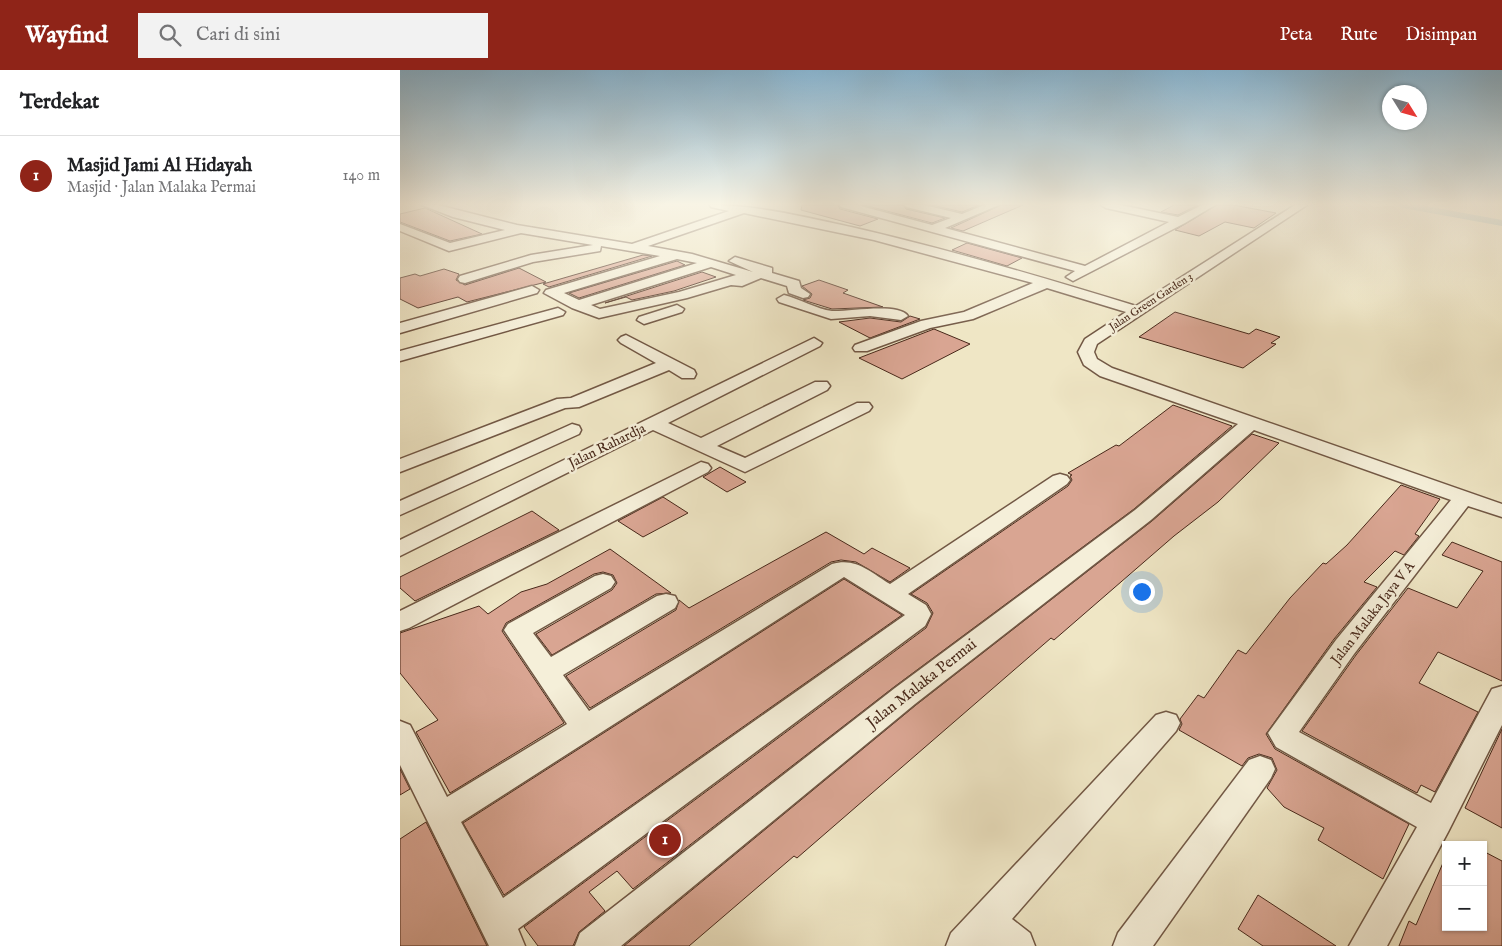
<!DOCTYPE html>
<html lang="id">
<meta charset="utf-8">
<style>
body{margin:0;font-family:"IM FELL English",serif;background:#f2f2f2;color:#202124}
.controls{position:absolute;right:15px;bottom:15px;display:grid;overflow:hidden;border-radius:0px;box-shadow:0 1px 4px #0004}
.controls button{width:45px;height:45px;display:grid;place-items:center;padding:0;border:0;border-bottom:1px solid #e0e0e0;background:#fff;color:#202124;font:25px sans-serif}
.compass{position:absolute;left:982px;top:15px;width:45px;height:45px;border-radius:50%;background:#fff;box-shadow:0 1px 4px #0004;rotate:127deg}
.you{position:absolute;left:741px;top:521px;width:18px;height:18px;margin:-12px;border:4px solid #fff;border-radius:50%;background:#1a73e8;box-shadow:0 0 0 8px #1a73e833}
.badge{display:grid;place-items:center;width:32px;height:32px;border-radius:50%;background:#8f2418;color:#fff;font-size:16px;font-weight:700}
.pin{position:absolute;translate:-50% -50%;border:2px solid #fff;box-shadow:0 1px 5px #0006}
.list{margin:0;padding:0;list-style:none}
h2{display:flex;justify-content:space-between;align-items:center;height:65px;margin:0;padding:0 20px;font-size:21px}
h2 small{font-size:16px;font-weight:400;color:#757577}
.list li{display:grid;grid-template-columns:32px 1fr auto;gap:15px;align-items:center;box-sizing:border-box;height:80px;padding:0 20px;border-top:1px solid #e0e0e0}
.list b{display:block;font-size:19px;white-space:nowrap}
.list p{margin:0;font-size:16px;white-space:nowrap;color:#757577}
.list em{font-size:16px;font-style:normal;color:#757577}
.icon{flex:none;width:28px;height:28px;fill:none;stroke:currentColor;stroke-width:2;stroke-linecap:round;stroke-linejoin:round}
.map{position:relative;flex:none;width:1102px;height:876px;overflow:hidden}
header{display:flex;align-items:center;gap:30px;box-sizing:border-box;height:70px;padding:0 25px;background:#8f2418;color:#fff}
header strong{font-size:24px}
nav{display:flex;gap:28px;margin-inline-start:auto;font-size:18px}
.search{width:350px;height:45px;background:#f2f2f2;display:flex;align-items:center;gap:12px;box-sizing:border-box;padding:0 18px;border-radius:0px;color:#757577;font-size:19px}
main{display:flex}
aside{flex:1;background:#fff}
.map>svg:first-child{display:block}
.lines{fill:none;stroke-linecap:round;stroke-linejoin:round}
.canal{fill:#9cbebc;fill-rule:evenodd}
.building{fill:#d9a592;stroke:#48281a}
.street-casing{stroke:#725845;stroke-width:3}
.street{fill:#f5efd9;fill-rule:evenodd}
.labels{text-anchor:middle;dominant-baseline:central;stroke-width:5;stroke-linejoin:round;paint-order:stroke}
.far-street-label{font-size:11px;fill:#48281a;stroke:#f5efd9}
.street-label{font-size:14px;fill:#48281a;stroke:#f5efd9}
.near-street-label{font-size:16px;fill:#48281a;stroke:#f5efd9}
</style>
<header>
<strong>Wayfind</strong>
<div class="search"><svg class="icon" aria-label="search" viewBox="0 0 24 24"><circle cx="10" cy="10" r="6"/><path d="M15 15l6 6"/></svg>Cari di sini</div>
<nav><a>Peta</a><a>Rute</a><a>Disimpan</a></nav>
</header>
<main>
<aside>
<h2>Terdekat<small></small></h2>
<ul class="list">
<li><span class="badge">1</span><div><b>Masjid Jami Al Hidayah</b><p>Masjid · Jalan Malaka Permai</p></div><em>140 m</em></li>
</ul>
</aside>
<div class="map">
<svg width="1102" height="876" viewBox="0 0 1102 876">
<rect width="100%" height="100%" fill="#efe6c5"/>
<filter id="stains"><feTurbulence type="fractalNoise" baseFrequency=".004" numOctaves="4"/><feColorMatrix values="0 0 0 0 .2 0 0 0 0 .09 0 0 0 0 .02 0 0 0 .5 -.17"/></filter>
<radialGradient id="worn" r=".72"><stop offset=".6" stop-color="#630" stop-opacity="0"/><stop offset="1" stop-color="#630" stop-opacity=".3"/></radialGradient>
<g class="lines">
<polygon class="canal" points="998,135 1020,135 1102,150 1102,156 1003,138"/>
</g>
<g class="building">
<polygon points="402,135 438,135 440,139 478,149 460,156 401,140"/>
<polygon points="464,135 503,135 506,139 545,148 532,153"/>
<polygon points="532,135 579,135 562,142"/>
<polygon points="601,135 623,135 563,161 551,158"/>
<polygon points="774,135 798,135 778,145 761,142"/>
<polygon points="817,135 833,135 876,143 854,158 825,152 799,166 775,160"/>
<polygon points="25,138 82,164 50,171 0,152 0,144"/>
<polygon points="567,173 622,188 607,196 552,180"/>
<polygon points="243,185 252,186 149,217 143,214"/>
<polygon points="277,191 285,195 179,228 169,223"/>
<polygon points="119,198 146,212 67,232 58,227 18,238 0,229 0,208 15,204 20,206 44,199 59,204 56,210 65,215"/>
<polygon points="302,202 316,207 274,221 232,230 226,227 205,233"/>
<polygon points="419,210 448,220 443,223 483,237 432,239 403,230 410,228 412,224 402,216"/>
<polygon points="775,242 849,264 856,259 880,267 871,273 876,274 843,298 739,267"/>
<polygon points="510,246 520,249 470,268 439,252 470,248 501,252"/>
<polygon points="534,259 570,274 502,309 459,288"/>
<polygon points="773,335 832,356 734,439 494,617 233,819 217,801 189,822 205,841 179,862 173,876 138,876 124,857 526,558 533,543 527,533 511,524 668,416 672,410 670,406 672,405 668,403 716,375 719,376"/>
<polygon points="852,364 879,373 818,432 774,466 654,570 651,568 397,788 394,786 289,876 224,876 516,635 752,451"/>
<polygon points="320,397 346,412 327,422 303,407"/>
<polygon points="1001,415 1040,429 1015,464 1019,466 1004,485 995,481 964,512 977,517 934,569 866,664 875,679 1009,754 983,809 918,770 924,758 884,737 867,718 877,700 872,688 859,684 848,688 842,696 779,660 782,654 780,649 798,625 804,628 838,580 846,584 890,528 923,493 926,494 947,475"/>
<polygon points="263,427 288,443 243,467 218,451"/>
<polygon points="132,441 159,460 15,531 0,518 0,507"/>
<polygon points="426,462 464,484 472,478 510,498 490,512 456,492 441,490 431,492 190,638 166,606 276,540 279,530 289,538"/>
<polygon points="1052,472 1102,492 1102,611 1038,582 1019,613 1078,642 1035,722 1021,715 1017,723 902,661 956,585 1008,518 1057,538 1083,501 1042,485"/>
<polygon points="210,479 271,523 256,524 152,585 136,564 212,520 217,513 213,505 203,502 194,504 106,553 102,561 164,653 50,723 16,662 38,650 0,603 0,563 79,536 88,544 121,522 147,514"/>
<polygon points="444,509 502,545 104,825 63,753"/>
<polygon points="1102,659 1102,758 1065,738"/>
<polygon points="0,699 10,719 0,725"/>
<polygon points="26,752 87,876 0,876 0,769"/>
<polygon points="1083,781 1102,791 1102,876 999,876 1009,851 1016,855 1046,786 1046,857 1083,857"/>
<polygon points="858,825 936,876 863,876 838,859"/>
</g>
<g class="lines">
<defs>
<g id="street">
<path d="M22,135H38L117,155L232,174L329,141L311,137L310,135C357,135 405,147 451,157C547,179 642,207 736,236L895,135H907L697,274L694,282L697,289L712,298L1102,434V447L1068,436L954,584L899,662L1031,733L1092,619L1102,616V655L1048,762L987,876H949L1017,757L876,677L868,663L936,570L1051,430L854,360L751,450L515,634L221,876H175L180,863L495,618L735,440L838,354L700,306L684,295L678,282L685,269L726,242L647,218L573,249L530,258L467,281H455L453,278L455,275L521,251L564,242L633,213L474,170L344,143L248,176L292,184L353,202L329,191L335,187L372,198V203L399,211L401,218L410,224L408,227L403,228L389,223L387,216L361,208L342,216L331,215L287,228L199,248L172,238L144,223L146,220L260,186L201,176L200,181L133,192L65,213L60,212L58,209L60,206L131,185L193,175L121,163L49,181L0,161V154L50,173L105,160L53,147ZM277,189L297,193L179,230L164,223ZM311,197L336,205L279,222L200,239L191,235Z"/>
<polygon points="440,135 457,135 532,155 551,148 506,137 505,135 524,135 562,144 584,135 599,135 545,158 685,196 769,152 706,138 701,135 721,135 778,147 802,135 815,135 785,153 673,211 666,207 675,201 441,137"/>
<polygon points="132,216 139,220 137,223 0,263 0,253"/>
<path d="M384,225C400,229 416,239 432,241C448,242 498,232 508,246L501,250L470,246L431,249L379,232L377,229Z"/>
<polygon points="277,235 284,239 282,242 244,254 237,250 239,247"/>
<polygon points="158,238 165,242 163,245 0,291 0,281"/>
<polygon points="226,265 294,300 296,304 294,308 282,308 269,300 179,337 165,338 0,402 0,389 157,329 171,328 256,293 221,273 218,270 221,267"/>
<polygon points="414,268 422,273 420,276 268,353 301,368 415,312 427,312 430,316 427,320 317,376 345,388 457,333 469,333 472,337 469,341 345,402 253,360 0,486 0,470"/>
<polygon points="172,354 179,356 181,360 179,364 0,445 0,431"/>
<polygon points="301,392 308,394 311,398 308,402 9,558 0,561 0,541"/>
<path d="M660,404L667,406L670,410L667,414L508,524L526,535L531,544L525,556L118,859L125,876H89L0,695V651L10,655L47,727L167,654L108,566L104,560L108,554L195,506L203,504L211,506L215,512L211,518L133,563L151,587L257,526L266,524L275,526L278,532L275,538L163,605L189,641L432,494C456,487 470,502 490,514L653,406ZM444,507L505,545L103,828L61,752Z"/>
<polygon points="766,642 776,645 780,653 776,661 612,849 630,863 635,876 546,876 551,863 756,645"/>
<polygon points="860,686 871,690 875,699 871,708 753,876 713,876 718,863 849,690"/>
</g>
</defs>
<use href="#street" class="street-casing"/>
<use href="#street" class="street"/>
</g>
<linearGradient id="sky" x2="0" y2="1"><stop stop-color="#89b8d6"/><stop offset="0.52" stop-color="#f8f4e5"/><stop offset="1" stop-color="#f8f4e5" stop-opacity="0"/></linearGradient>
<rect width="1102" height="258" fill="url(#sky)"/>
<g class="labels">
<g class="far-street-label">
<text transform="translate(751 232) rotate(-33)">Jalan Green Garden 3</text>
</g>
<g class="street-label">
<text transform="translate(207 376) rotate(-26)">Jalan Rahardja</text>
<text transform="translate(973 543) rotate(-52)">Jalan Malaka Jaya V A</text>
</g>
<g class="near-street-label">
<text transform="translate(522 614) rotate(-38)">Jalan Malaka Permai</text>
</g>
</g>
<rect width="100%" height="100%" filter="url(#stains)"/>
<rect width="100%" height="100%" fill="url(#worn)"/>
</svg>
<div class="controls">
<button>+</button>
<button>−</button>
</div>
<svg class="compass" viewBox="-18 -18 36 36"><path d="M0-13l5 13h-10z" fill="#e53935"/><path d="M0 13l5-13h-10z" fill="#757577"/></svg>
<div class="you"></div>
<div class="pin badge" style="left:265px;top:770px">1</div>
</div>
</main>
